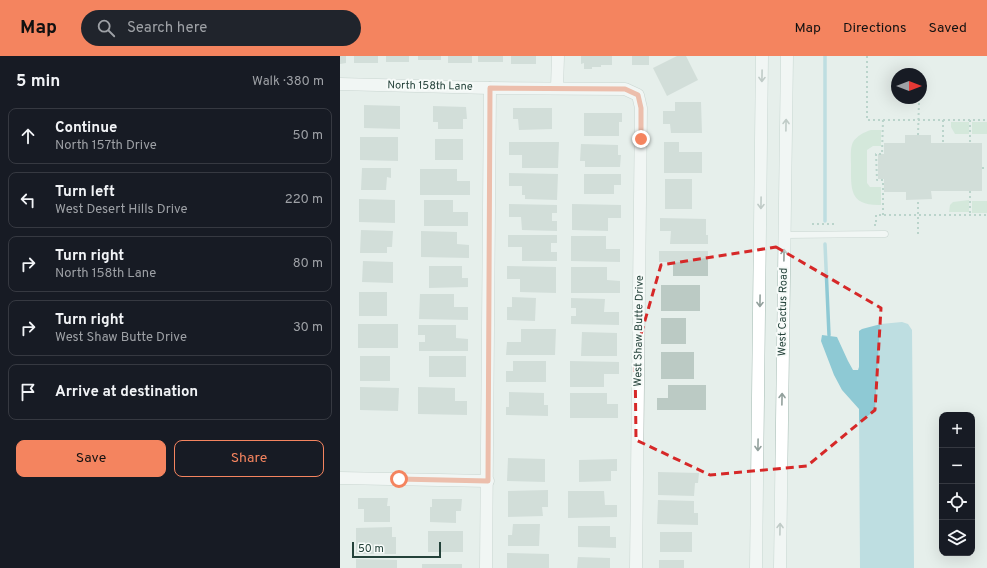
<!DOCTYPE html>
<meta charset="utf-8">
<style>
body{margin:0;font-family:Overpass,sans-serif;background:#20242c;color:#f1f3f6}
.controls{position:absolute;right:12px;bottom:12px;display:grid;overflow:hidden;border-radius:8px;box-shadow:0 4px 16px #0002}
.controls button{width:36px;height:36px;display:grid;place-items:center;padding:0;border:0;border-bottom:1px solid #363941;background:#171b24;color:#f1f3f6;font:20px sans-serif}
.compass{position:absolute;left:551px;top:12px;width:36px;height:36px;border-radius:50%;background:#171b24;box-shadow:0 4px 16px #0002;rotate:90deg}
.scale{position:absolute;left:12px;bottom:10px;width:89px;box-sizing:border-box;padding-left:4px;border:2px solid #24423a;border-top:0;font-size:11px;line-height:14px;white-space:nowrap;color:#24423a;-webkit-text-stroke:3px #f7fbf9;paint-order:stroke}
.stop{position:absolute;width:12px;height:12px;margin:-9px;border:3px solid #f4845f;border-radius:50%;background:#fff}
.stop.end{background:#f4845f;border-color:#fff;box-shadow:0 1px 4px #0008}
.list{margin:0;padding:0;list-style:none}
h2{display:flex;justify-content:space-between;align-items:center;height:52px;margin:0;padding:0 16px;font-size:17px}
h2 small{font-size:13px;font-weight:400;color:#9ea1a6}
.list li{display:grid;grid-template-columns:26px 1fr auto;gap:12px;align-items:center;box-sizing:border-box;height:56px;margin:0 8px 8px;padding:0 8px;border:1px solid #363941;border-radius:8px}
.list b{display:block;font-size:15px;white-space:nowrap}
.list p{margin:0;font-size:13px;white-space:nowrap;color:#9ea1a6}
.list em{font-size:13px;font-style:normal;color:#9ea1a6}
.actions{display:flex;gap:8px;padding:12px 16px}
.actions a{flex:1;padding:9px 0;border:1px solid #f4845f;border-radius:8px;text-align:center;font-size:14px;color:#f4845f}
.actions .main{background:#f4845f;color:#111}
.icon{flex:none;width:22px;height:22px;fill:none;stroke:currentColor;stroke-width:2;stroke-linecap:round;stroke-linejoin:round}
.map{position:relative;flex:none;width:647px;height:512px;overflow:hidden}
header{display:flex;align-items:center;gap:24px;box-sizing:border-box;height:56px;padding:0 20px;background:#f4845f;color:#111}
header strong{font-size:19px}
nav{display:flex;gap:22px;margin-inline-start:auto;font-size:14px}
.search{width:280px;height:36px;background:#20242c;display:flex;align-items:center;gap:10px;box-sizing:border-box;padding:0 14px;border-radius:22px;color:#9ea1a6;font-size:15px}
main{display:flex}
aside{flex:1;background:#171b24}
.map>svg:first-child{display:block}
.green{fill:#bfe0c8}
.water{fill:#8ec9d4}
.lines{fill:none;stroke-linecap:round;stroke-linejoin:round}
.stream{stroke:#8ec9d4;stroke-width:3.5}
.building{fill:#bbcac4}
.lane-casing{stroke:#a8b8b2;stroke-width:7}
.street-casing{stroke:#a8b8b2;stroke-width:13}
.secondary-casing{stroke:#a4bbb3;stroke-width:13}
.path{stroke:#86b3a5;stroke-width:2;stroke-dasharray:2 3;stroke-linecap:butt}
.lane{stroke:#fff;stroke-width:6}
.street{stroke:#fff;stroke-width:12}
.secondary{stroke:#fff;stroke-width:12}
.oneway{stroke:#92a09c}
.route{stroke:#f4845f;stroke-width:5}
.marked{fill:none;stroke:#d62828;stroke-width:3;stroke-dasharray:8 5;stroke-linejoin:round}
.labels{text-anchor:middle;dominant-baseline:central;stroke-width:4;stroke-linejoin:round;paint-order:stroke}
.street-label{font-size:11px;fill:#24423a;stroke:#f7fbf9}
</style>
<header>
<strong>Map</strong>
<div class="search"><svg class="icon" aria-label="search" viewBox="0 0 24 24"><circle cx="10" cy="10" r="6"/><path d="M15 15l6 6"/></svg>Search here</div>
<nav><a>Map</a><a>Directions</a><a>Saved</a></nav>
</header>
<main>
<aside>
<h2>5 min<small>Walk · 380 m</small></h2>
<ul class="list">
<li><svg class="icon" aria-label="ahead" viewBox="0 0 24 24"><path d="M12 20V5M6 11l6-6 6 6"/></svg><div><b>Continue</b><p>North 157th Drive</p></div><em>50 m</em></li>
<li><svg class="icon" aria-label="left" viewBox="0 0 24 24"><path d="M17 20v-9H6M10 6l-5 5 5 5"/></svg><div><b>Turn left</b><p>West Desert Hills Drive</p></div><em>220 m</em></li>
<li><svg class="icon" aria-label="right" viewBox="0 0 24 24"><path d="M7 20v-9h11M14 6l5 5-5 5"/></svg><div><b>Turn right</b><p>North 158th Lane</p></div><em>80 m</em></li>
<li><svg class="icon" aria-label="right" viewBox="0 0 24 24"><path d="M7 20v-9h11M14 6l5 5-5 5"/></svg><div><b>Turn right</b><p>West Shaw Butte Drive</p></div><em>30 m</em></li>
<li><svg class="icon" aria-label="arrive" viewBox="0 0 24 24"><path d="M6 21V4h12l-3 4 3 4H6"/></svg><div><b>Arrive at destination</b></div></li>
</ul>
<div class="actions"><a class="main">Save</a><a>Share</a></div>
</aside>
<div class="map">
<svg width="647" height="512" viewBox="0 0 647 512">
<rect width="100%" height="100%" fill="#e6efeb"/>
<g class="green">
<polygon points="611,66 629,66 629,78 615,78 611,71"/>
<rect x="632" y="66" width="15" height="12"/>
<path d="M531,74H541V90H533L527,94V127L530,131H541V149C509,150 511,133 511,108C511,101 510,92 513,86C517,80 524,76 531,74Z"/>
<polygon points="629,144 629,156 609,156 610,149 613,146"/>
<rect x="632" y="145" width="15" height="12"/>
</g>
<polygon class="water" points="562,266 568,268 572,274 574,512 520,512 519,353 502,334 494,319 481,285 482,279 497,281 508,305 513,314 518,314 519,311 519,275 522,273 541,268"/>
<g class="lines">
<g class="stream">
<polyline points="485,165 485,0"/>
<polyline points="485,188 489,279"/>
</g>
</g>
<g class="building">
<polygon points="0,0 6,0 6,7 0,8"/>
<rect x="14" y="0" width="24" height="7"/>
<rect x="46" y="0" width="23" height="6"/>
<rect x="78" y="0" width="23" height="4"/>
<rect x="108" y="0" width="24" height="7"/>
<rect x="138" y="0" width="25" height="6"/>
<rect x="171" y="0" width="25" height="8"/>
<polygon points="241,0 272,0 272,9 261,9 261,11 252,11 252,13 244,13 244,7 241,8"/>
<rect x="292" y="0" width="17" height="9"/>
<polygon points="337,0 346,0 358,24 327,40 313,12"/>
<polygon points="335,46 361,46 362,77 331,77 330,68 323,68 323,55 335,55"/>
<polygon points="24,49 60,50 60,73 24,72"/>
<polygon points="93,50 126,51 127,63 123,63 123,73 98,73 98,66 93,66"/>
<polygon points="173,52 212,52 212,73 179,74 178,63 173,63"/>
<polygon points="244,57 282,57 282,66 279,66 279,80 244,80"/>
<polygon points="565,79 591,79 591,87 642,87 642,135 591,135 592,143 566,144 566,136 544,136 544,123 538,123 538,98 544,98 544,87 565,87"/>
<polygon points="20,81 58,81 58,105 20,104"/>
<rect x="95" y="83" width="28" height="21"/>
<polygon points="169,86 219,86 218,112 182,112 182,99 169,99"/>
<polygon points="324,86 339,86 339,96 362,96 362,117 324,117"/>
<polygon points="241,88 278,89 278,99 281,99 280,111 245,111 245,105 240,105"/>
<polygon points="22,112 51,112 51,122 47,121 46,134 21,134"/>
<polygon points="80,113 117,113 117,125 130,125 130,139 80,139"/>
<polygon points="169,117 218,118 217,144 185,143 185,139 182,139 182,130 169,130"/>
<polygon points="244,118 281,118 281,129 274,129 274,138 244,138"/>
<rect x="325" y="123" width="27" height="30"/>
<polygon points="19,143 55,144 55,167 19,166"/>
<polygon points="84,144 113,144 113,156 128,156 128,170 84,170"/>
<polygon points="169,148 217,149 217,157 212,157 212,165 217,165 217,175 182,174 181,161 169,161"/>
<polygon points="232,148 281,149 281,162 268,162 268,175 232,174"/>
<polygon points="320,162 366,163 366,179 368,179 368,188 330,188 331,175 320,175"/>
<polygon points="21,174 53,175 52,191 47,191 47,197 20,197"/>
<polygon points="81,175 117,176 117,188 129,189 129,202 81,201"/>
<polygon points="168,179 217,179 217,187 211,187 211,196 217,196 217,205 182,205 182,191 168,191"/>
<polygon points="231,180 266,180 266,193 280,193 280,206 231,205"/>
<polygon points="319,195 368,195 368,220 333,220 333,206 319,206"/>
<polygon points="23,205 53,206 53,227 22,226"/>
<polygon points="89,210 122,210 122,222 128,222 128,231 89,232"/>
<polygon points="167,210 216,211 216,237 180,236 180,223 167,223"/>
<polygon points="231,211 267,211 267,224 280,225 280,237 231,237"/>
<rect x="321" y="229" width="39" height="26"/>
<rect x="19" y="236" width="28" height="24"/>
<polygon points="80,238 114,238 114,251 128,251 128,264 79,263"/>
<polygon points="172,241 196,242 195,265 167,264 167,251 172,251"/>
<polygon points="231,242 265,243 264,256 279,256 279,269 231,268 231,260 236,260 236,252 231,252"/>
<rect x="321" y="262" width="25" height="26"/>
<rect x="18" y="268" width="40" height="24"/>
<polygon points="78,269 116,269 116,282 128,283 128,295 79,295 79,286 85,286 85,279 78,279"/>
<polygon points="181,273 216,273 215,299 166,299 167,286 181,286"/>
<polygon points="242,276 277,277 277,300 241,300"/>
<rect x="321" y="296" width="33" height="27"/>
<rect x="20" y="300" width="30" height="25"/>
<rect x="89" y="300" width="37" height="21"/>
<polygon points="173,305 206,305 206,326 166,326 166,315 173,315"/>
<polygon points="230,305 279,306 279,318 264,318 264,331 230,331"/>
<polygon points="328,329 366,329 366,354 317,354 317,342 328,342"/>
<polygon points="20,331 59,332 58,355 20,354"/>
<polygon points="78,331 115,332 115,345 127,345 127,359 78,358"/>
<polygon points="169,336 204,337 204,349 208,349 208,360 166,359 166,351 169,351"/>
<polygon points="230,337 267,337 267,348 278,348 278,362 230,362"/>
<polygon points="168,402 205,403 205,426 167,425"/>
<polygon points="277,403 277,415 271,415 271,425 239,426 239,404"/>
<polygon points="318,416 359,417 358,427 355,427 354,440 318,439"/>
<polygon points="208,434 208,451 202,451 203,460 168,461 168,435"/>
<polygon points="228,435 264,435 265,449 277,449 277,461 228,462"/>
<polygon points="18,442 48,442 47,450 50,450 50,466 24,466 24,453 18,453"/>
<polygon points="92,443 122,443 121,455 116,455 116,467 90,466 90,451 92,451"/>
<polygon points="318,444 354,445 354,457 358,457 358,469 317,468"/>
<polygon points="173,468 200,468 199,490 168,490 168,479 172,479"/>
<polygon points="238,470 270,470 270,481 276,481 276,492 238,491"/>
<polygon points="52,471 52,481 56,481 56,498 16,498 16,472"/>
<rect x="88" y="475" width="35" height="21"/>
<rect x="320" y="476" width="32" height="20"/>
<polygon points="167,497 209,498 209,512 167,512"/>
<polygon points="238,501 270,502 270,512 237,512"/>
<polygon points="16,503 57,504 57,512 16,512"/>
<rect x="319" y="504" width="25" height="8"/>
<rect x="82" y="508" width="40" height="4"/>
</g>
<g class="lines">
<defs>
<polyline id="lane" points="444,179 545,178"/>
<g id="street">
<polyline points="0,28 150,32 285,33 298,39 301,52 296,512"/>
<polyline points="217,32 218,0"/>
<polyline points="0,422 148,425"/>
<polyline points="146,512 150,32"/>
</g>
<g id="secondary">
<polyline points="416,512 422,0"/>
<polyline points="440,512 447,0"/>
</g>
</defs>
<use href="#lane" class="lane-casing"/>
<use href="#street" class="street-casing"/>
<use href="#secondary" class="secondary-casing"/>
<g class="path">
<polyline points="527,0 527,64 647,64"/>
<polyline points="543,64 542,98 536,98 537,124 543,124 543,159"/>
<polyline points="603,64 603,87"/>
<polyline points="630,64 630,87"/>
<polyline points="578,79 579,45"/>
<polyline points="642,112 647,112"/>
<polyline points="630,135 630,158"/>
<polyline points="472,168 494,168"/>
<polyline points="534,169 536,169 536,159 647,159"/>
<polyline points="578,178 578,143"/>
</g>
<use href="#lane" class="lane"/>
<use href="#street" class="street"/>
<use href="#secondary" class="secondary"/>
</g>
<defs><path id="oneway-shaft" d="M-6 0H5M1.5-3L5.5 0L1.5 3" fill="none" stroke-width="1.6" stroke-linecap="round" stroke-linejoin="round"/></defs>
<g class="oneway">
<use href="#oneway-shaft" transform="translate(422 20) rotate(91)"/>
<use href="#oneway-shaft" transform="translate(446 69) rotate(-89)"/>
<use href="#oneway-shaft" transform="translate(421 147) rotate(91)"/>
<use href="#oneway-shaft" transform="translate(444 199) rotate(-89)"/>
<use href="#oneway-shaft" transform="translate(420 245) rotate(91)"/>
<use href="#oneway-shaft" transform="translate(442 343) rotate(-89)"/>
<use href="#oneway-shaft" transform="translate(418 389) rotate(91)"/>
<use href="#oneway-shaft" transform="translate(440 473) rotate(-89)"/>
</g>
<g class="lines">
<polyline class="route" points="59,423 148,425 150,32 285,33 298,39 301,52 301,83"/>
</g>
<path d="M0 0H647V512H0ZM436,191L541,252L535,354L467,410L370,419L296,384L295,299L321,209Z" fill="#e6efeb" fill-opacity=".55" fill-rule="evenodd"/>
<path class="marked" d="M436,191L541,252L535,354L467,410L370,419L296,384L295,299L321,209Z"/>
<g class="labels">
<g class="street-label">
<text transform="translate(90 30) rotate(1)">North 158th Lane</text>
<text transform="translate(443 256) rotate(-89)">West Cactus Road</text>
<text transform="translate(299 275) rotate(-89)">West Shaw Butte Drive</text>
</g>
</g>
</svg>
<div class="controls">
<button>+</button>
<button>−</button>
<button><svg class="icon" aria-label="locate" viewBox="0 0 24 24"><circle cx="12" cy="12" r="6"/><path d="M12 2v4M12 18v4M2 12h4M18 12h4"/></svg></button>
<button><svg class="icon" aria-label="layers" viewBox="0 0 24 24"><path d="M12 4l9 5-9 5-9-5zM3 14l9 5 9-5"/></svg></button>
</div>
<svg class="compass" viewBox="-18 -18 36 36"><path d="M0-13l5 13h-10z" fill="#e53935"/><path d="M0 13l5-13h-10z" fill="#9ea1a6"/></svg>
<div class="scale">50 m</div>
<div class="stop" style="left:59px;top:423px"></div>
<div class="stop end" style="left:301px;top:83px"></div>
</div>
</main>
